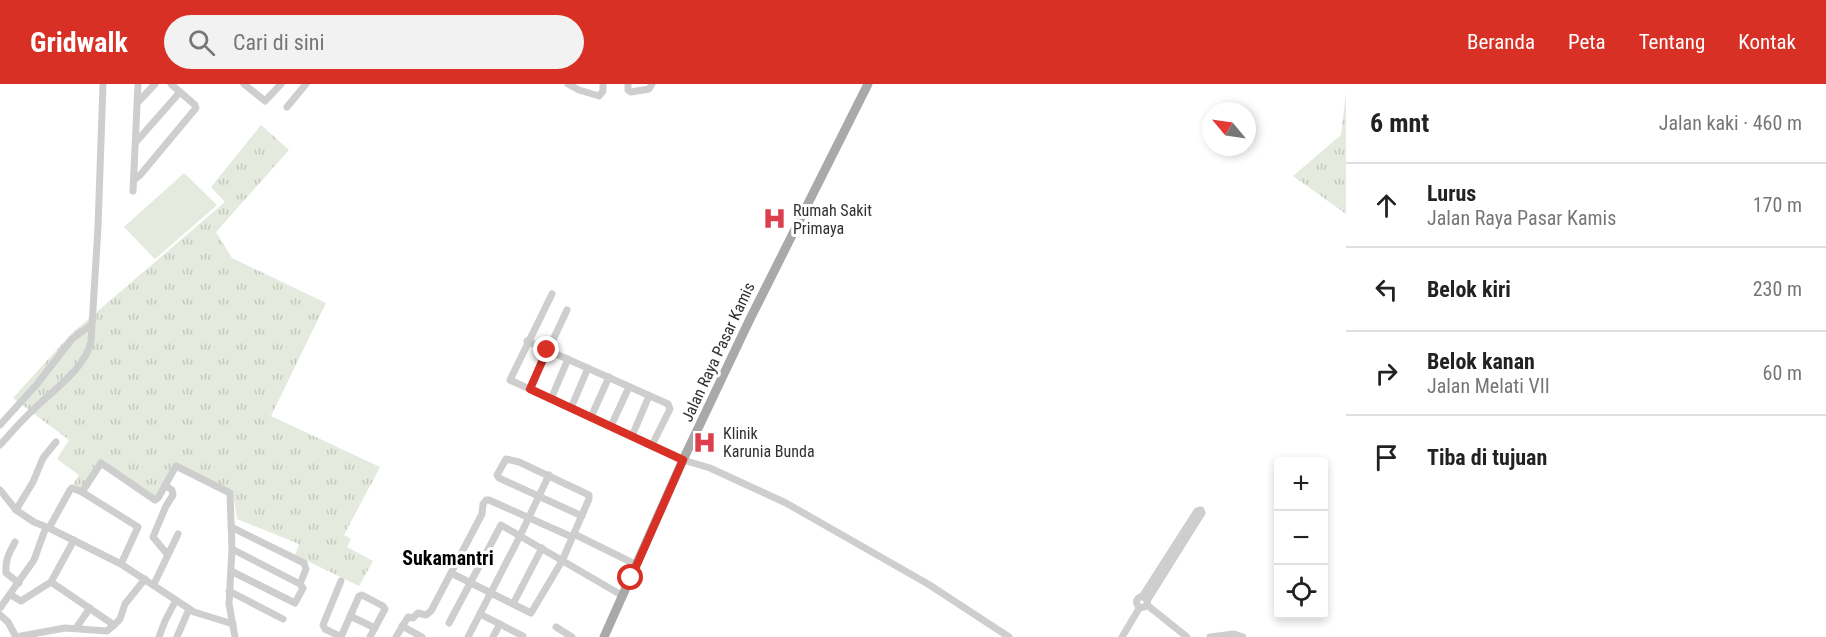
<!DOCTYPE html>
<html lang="id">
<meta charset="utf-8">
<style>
body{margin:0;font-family:"Roboto Condensed",sans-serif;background:#f2f2f2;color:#222}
.controls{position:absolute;right:18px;bottom:18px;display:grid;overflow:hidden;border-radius:6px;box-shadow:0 3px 9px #0003}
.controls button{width:54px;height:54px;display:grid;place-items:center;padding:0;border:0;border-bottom:2px solid #e0e0e0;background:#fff;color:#222;font:30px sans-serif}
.compass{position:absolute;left:1202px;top:18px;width:54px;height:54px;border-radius:50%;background:#fff;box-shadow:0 3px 9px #0003;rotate:299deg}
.stop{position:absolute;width:18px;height:18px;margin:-14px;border:4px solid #d93025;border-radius:50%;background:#fff}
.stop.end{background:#d93025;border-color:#fff;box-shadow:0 2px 6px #0008}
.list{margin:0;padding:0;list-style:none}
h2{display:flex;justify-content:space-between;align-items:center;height:78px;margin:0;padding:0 24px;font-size:26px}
h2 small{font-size:20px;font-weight:400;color:#767676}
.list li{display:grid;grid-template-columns:39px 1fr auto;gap:18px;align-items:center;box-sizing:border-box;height:84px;padding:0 24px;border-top:2px solid #e0e0e0}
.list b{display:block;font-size:22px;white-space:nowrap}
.list p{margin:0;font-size:20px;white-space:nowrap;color:#767676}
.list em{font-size:20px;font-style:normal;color:#767676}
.icon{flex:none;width:33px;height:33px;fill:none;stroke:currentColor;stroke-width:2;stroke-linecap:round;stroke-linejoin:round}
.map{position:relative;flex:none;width:1346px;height:553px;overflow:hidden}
header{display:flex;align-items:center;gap:36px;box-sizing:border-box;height:84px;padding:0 30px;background:#d93025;color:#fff}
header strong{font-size:28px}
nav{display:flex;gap:33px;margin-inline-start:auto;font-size:21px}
.search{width:420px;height:54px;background:#f2f2f2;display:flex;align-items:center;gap:15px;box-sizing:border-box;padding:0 21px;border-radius:33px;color:#767676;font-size:22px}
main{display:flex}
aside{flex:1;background:#fff}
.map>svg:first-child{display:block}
.grass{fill:url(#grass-tufts)}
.garden{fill:#e4eadd}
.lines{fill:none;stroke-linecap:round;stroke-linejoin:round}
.minor{stroke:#cecece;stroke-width:7}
.major{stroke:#a9a9a9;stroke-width:9}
.route{stroke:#d93025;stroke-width:8}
.labels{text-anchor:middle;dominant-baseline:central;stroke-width:6;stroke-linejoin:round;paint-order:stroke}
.poi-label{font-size:16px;fill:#313131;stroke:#fff;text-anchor:start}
.street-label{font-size:16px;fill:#313131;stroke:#fff}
.quarter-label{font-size:20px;font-weight:bold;fill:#000;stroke:#fff}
</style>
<header>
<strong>Gridwalk</strong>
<div class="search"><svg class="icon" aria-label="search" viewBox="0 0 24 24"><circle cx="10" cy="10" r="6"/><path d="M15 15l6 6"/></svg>Cari di sini</div>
<nav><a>Beranda</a><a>Peta</a><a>Tentang</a><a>Kontak</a></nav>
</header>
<main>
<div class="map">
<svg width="1346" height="553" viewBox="0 0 1346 553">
<defs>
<pattern id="grass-tufts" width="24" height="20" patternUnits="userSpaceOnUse" patternTransform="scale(1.5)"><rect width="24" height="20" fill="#e4eadd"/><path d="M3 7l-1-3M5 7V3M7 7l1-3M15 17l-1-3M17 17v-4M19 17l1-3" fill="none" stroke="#c4c9be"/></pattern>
</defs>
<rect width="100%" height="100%" fill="#fff"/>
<g class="grass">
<polygon points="1346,8 1346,130 1293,92 1341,51"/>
<polygon points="261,41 289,66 216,148 232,174 326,219 271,332 380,383 344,451 351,455 347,463 373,477 359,502 295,471 299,460 237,435 233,408 174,380 156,414 100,376 82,405 73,400 79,391 57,375 69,356 13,314 71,250 225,118 211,103"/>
</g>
<polygon class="garden" points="184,89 217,121 155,175 124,143"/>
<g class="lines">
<g class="minor">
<polyline points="244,0 265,17 281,0"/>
<polyline points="568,0 579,6 599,12 603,7 603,0"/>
<polyline points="628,0 628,6 631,8 649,5 652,0"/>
<polyline points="138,18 155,0"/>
<polyline points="287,23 306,0"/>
<polyline points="136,58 180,8"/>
<polyline points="134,96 141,90 196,24 195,21 171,0"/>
<polyline points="133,107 138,0"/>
<polyline points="552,210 510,296 683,376 710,384 786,419 928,500 1009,553"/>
<polyline points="527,257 668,320 670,325 652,361"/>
<polyline points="530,305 567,226"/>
<polyline points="551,315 568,275"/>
<polyline points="571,324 588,284"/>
<polyline points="591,333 609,293"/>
<polyline points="0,341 37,300 72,255 91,241"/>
<polyline points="611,342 629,303"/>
<polyline points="632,352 649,312"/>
<path d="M0,361C11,349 21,337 33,326C53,306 84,286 91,258L98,143L103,0"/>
<polyline points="165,401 172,406 173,411 166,422 153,453 168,471"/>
<polyline points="0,406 16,426 34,438 49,444 121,480 194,528 233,540"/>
<polyline points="82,408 138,443 121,480"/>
<polyline points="16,426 33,398 43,374 56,358"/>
<polyline points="231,443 304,479 306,485 300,500 303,504 295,519 231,487"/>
<polyline points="49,444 70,406 72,404 82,408 101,379 155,416 158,414 176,382 230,409 232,465 229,520 235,553"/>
<polyline points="574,450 637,481"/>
<path d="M15,458C9,469 5,476 6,489L19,499"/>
<polyline points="232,465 300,500"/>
<polyline points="451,489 531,529 562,477 589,415 589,411 519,378 506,375 497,391 499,394 582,432"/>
<polyline points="51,498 74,456"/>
<polyline points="154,500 178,450"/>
<polyline points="229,507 283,535"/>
<polyline points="11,511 21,517 51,498 114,541 107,547 65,544 16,553"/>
<circle cx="1142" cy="518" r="5.5"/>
<polyline points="1142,513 1197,427 1201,426 1202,429 1147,517"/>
<polyline points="513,520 542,464"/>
<polyline points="1147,521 1187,553"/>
<polyline points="0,524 34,476 46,443"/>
<polyline points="480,530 523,552"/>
<polyline points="0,531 8,538 16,553"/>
<polyline points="350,532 375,544"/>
<polyline points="449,539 501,441 623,512"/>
<polyline points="114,541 120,535 125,520 145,495"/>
<polyline points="402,542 422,553"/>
<polyline points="556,543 572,553"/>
<polyline points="76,544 90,524"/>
<polyline points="159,553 165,537 176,516"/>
<polyline points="177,553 189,525"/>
<polyline points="341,553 359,512 362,511 383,522 385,525 370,553"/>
<polyline points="341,553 325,545 323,541 341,497"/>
<polyline points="396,553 408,533 413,534 418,529 426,531 431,527 482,430 483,420 486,416 489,416 572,453"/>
<polyline points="468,553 520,452 549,391"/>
<polyline points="493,553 500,540"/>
<polyline points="1122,553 1140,523"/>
<polyline points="1210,553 1234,550 1243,553"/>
</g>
<polyline class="major" points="604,553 683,376 749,237 868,0"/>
</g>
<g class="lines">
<polyline class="route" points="547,266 530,305 683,376 631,494"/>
</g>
<defs>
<symbol id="hospital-bare" viewBox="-9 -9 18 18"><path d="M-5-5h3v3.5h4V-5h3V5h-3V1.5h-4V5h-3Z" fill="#dd3e4e" stroke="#fff" stroke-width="2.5" paint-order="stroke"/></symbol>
</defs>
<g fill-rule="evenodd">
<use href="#hospital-bare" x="758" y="118" width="33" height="33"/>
<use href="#hospital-bare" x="688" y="342" width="33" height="33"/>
</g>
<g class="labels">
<g class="poi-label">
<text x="793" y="126">Rumah Sakit<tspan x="793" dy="18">Primaya</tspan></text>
<text x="723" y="349">Klinik<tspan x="723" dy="18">Karunia Bunda</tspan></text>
</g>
<g class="street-label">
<text transform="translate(718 268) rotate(-65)">Jalan Raya Pasar Kamis</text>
</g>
<g class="quarter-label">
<text x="448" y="474">Sukamantri</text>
</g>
</g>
</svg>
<div class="controls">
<button>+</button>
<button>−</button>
<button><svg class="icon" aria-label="locate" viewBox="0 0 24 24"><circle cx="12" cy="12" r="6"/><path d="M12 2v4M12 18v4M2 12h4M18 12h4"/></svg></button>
</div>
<svg class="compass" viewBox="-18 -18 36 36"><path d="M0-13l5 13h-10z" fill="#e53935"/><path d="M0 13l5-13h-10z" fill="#767676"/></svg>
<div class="stop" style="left:631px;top:494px"></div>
<div class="stop end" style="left:547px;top:266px"></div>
</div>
<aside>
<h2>6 mnt<small>Jalan kaki · 460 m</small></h2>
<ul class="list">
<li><svg class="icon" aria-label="ahead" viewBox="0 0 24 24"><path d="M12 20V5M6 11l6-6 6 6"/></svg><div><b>Lurus</b><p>Jalan Raya Pasar Kamis</p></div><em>170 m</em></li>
<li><svg class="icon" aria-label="left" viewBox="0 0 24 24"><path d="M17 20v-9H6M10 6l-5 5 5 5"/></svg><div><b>Belok kiri</b></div><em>230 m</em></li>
<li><svg class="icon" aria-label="right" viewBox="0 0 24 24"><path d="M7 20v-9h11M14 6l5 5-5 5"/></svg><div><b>Belok kanan</b><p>Jalan Melati VII</p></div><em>60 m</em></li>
<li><svg class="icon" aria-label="arrive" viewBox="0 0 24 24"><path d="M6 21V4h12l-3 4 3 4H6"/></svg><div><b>Tiba di tujuan</b></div></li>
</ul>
</aside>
</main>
